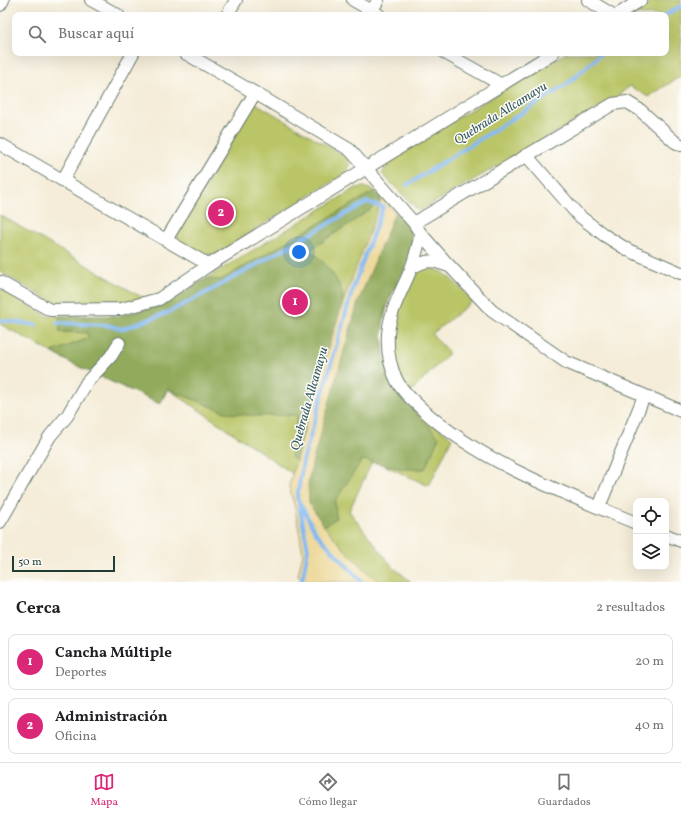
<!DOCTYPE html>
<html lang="es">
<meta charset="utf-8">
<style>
body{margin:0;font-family:Vollkorn,serif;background:#f6f6f6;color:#202124}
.controls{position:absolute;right:12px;bottom:12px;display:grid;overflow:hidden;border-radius:8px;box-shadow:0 4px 16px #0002}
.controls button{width:36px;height:36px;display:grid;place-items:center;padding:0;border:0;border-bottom:1px solid #e0e0e0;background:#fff;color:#202124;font:20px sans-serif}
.scale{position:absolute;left:12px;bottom:10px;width:103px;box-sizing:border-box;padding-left:4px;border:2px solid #1f3d34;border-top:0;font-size:11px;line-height:14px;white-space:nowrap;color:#1f3d34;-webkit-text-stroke:3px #fdfcf7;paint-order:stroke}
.you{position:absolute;left:299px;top:252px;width:14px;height:14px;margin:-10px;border:3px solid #fff;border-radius:50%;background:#1a73e8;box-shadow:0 0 0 6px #1a73e833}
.badge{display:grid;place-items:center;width:26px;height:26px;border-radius:50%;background:#db2777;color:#fff;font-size:13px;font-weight:700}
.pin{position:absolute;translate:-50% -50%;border:2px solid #fff;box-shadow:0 1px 4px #0006}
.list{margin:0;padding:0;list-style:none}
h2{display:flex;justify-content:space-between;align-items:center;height:52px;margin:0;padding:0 16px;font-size:17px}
h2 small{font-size:13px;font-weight:400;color:#757577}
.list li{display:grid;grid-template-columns:26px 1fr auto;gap:12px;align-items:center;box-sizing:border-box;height:56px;margin:0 8px 8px;padding:0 8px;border:1px solid #e0e0e0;border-radius:8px}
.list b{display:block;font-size:15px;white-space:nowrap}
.list p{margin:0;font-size:13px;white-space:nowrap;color:#757577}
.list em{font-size:13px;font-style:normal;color:#757577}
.icon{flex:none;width:22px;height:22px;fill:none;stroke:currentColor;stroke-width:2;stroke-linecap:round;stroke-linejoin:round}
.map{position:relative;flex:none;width:681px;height:582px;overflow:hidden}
.search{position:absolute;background:#fff;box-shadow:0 4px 16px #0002;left:12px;right:12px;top:12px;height:44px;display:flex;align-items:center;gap:10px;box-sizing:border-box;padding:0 14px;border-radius:8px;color:#757577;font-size:15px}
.sheet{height:180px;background:#fff}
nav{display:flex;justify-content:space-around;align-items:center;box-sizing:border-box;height:56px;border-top:1px solid #e0e0e0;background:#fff;font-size:11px;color:#757577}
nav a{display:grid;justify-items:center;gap:2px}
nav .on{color:#db2777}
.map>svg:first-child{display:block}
.green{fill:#b9c566;stroke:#6c814d}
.forest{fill:#92aa5b;stroke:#587448}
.sand{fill:#eeda9e;stroke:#868c69}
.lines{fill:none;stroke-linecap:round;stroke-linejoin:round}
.stream{stroke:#85baf3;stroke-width:4}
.street-casing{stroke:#6a7b6e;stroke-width:14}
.street{stroke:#fff;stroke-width:12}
.labels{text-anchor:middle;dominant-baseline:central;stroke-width:3;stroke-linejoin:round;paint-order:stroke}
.water-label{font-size:13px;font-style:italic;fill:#385c64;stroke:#fdfcf7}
</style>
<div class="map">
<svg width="681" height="582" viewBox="0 0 681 582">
<rect width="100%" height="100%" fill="#fdfcf7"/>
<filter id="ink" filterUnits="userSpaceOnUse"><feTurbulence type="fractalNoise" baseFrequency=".025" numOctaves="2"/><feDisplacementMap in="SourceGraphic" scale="8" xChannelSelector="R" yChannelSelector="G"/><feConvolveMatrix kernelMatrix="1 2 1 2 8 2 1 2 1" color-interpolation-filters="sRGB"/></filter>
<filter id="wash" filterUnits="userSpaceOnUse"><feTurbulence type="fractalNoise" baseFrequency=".012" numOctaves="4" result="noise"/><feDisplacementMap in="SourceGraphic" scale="16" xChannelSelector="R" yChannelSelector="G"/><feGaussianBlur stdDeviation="0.9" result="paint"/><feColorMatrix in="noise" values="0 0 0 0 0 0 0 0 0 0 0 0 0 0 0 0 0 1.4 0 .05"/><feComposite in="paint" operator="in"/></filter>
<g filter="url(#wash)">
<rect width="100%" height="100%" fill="#f5edd9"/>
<g class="green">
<polygon points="655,0 681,0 681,76 648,97 630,86 611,101 419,211 382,174 394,156 566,53 666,53 666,15 630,15"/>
<polygon points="254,102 348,158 349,165 346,173 214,255 201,253 179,241 177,235"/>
<polygon points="364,187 375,191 407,224 412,238 406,267 389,300 382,326 383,353 392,381 407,404 452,438 429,486 373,460 349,511 392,566 411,582 378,582 346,551 324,526 308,484 168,389 160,404 71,363 0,324 0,289 48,316 119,316 162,305 356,188"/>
<polygon points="0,215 145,299 119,306 57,305 0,272"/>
<path d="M428,267L443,272L474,300L432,334L449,353L410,393C378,345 394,318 415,271Z"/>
</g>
<path class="forest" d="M375,191L382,198L370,210L310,250C322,259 344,284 343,300C343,307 335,328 332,336L348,338L358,302L395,212C398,215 403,219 406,223C424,246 398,278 389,299C379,325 381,355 392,380C401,401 423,420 439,437L425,469H404L362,460L335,501L336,518L324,526L309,504L308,484L311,471L291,457L297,415L257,416L228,413L167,389L160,404L71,363L52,352L89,338L87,333L60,332L59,316H119L162,305L206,279L221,280Z"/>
<polygon class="sand" points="382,198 395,212 358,302 312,463 308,484 309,504 324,526 346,551 378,582 309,582 298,575 303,553 295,508 289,486 321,370 344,300"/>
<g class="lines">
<g class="stream">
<polyline points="665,15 681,6"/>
<polyline points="407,185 566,85 602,53"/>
<polyline points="0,320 36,325"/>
<polyline points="57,323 106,325 122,329 167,313 215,288 367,202 383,207 353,288 303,461 297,498 316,533 362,582"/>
<polyline points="299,504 308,549 303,576 301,582"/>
</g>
</g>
</g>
<g filter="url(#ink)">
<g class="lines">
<defs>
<g id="street">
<polyline points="91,0 118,15"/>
<polyline points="353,0 379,15"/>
<polyline points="588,0 613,15"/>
<polyline points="0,5 3,0"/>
<polyline points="372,11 378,0"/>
<polyline points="227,15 236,0"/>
<polyline points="617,15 641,0"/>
<polyline points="185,53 255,93 350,150 414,223 421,234 444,260 492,311 566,362 681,411"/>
<polyline points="445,53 500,84"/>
<polyline points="0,144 209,265"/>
<polyline points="526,155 578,215 604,235 628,250 681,273"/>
<polyline points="63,180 133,53"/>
<polyline points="414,223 613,104 627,102 640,110 675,142 681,145"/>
<path d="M421,234C418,246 415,258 411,269C402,291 390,310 388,334C387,350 390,367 397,381C403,393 414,401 423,410C482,463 564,493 636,523"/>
<polyline points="166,240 255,93"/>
<path d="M411,268C428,259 431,260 449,266"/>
<polyline points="0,282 50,310 121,309 159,299 209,265 553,53"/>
<polyline points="599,507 644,396"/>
<polyline points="0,522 50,436 67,416 87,382 111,356 119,343"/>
<polyline points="666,535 681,541"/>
</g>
</defs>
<use href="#street" class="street-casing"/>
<use href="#street" class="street"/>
</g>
</g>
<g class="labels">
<g class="water-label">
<text transform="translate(501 114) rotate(-32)">Quebrada Allcamayu</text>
<text transform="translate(310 399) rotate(-74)">Quebrada Allcamayu</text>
</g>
</g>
</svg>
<div class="controls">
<button><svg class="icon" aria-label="locate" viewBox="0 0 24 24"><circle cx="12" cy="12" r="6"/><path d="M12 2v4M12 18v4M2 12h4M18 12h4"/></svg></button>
<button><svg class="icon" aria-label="layers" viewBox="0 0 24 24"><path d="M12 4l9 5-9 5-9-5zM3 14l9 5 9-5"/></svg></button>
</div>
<div class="scale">50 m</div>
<div class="you"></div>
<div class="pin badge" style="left:295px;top:302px">1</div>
<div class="pin badge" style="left:221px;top:213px">2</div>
<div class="search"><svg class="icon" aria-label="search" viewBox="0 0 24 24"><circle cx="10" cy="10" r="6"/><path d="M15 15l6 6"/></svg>Buscar aquí</div>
</div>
<section class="sheet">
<h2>Cerca<small>2 resultados</small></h2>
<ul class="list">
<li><span class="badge">1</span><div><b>Cancha Múltiple</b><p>Deportes</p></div><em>20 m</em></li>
<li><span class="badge">2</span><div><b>Administración</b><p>Oficina</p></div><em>40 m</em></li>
</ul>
</section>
<nav>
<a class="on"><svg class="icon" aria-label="map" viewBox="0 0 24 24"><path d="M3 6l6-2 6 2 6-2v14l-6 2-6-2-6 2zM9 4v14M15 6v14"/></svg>Mapa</a>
<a><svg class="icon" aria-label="directions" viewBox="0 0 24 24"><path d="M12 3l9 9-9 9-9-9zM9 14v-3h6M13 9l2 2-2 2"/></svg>Cómo llegar</a>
<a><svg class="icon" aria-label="saved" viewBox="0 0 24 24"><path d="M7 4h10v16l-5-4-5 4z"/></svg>Guardados</a>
</nav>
